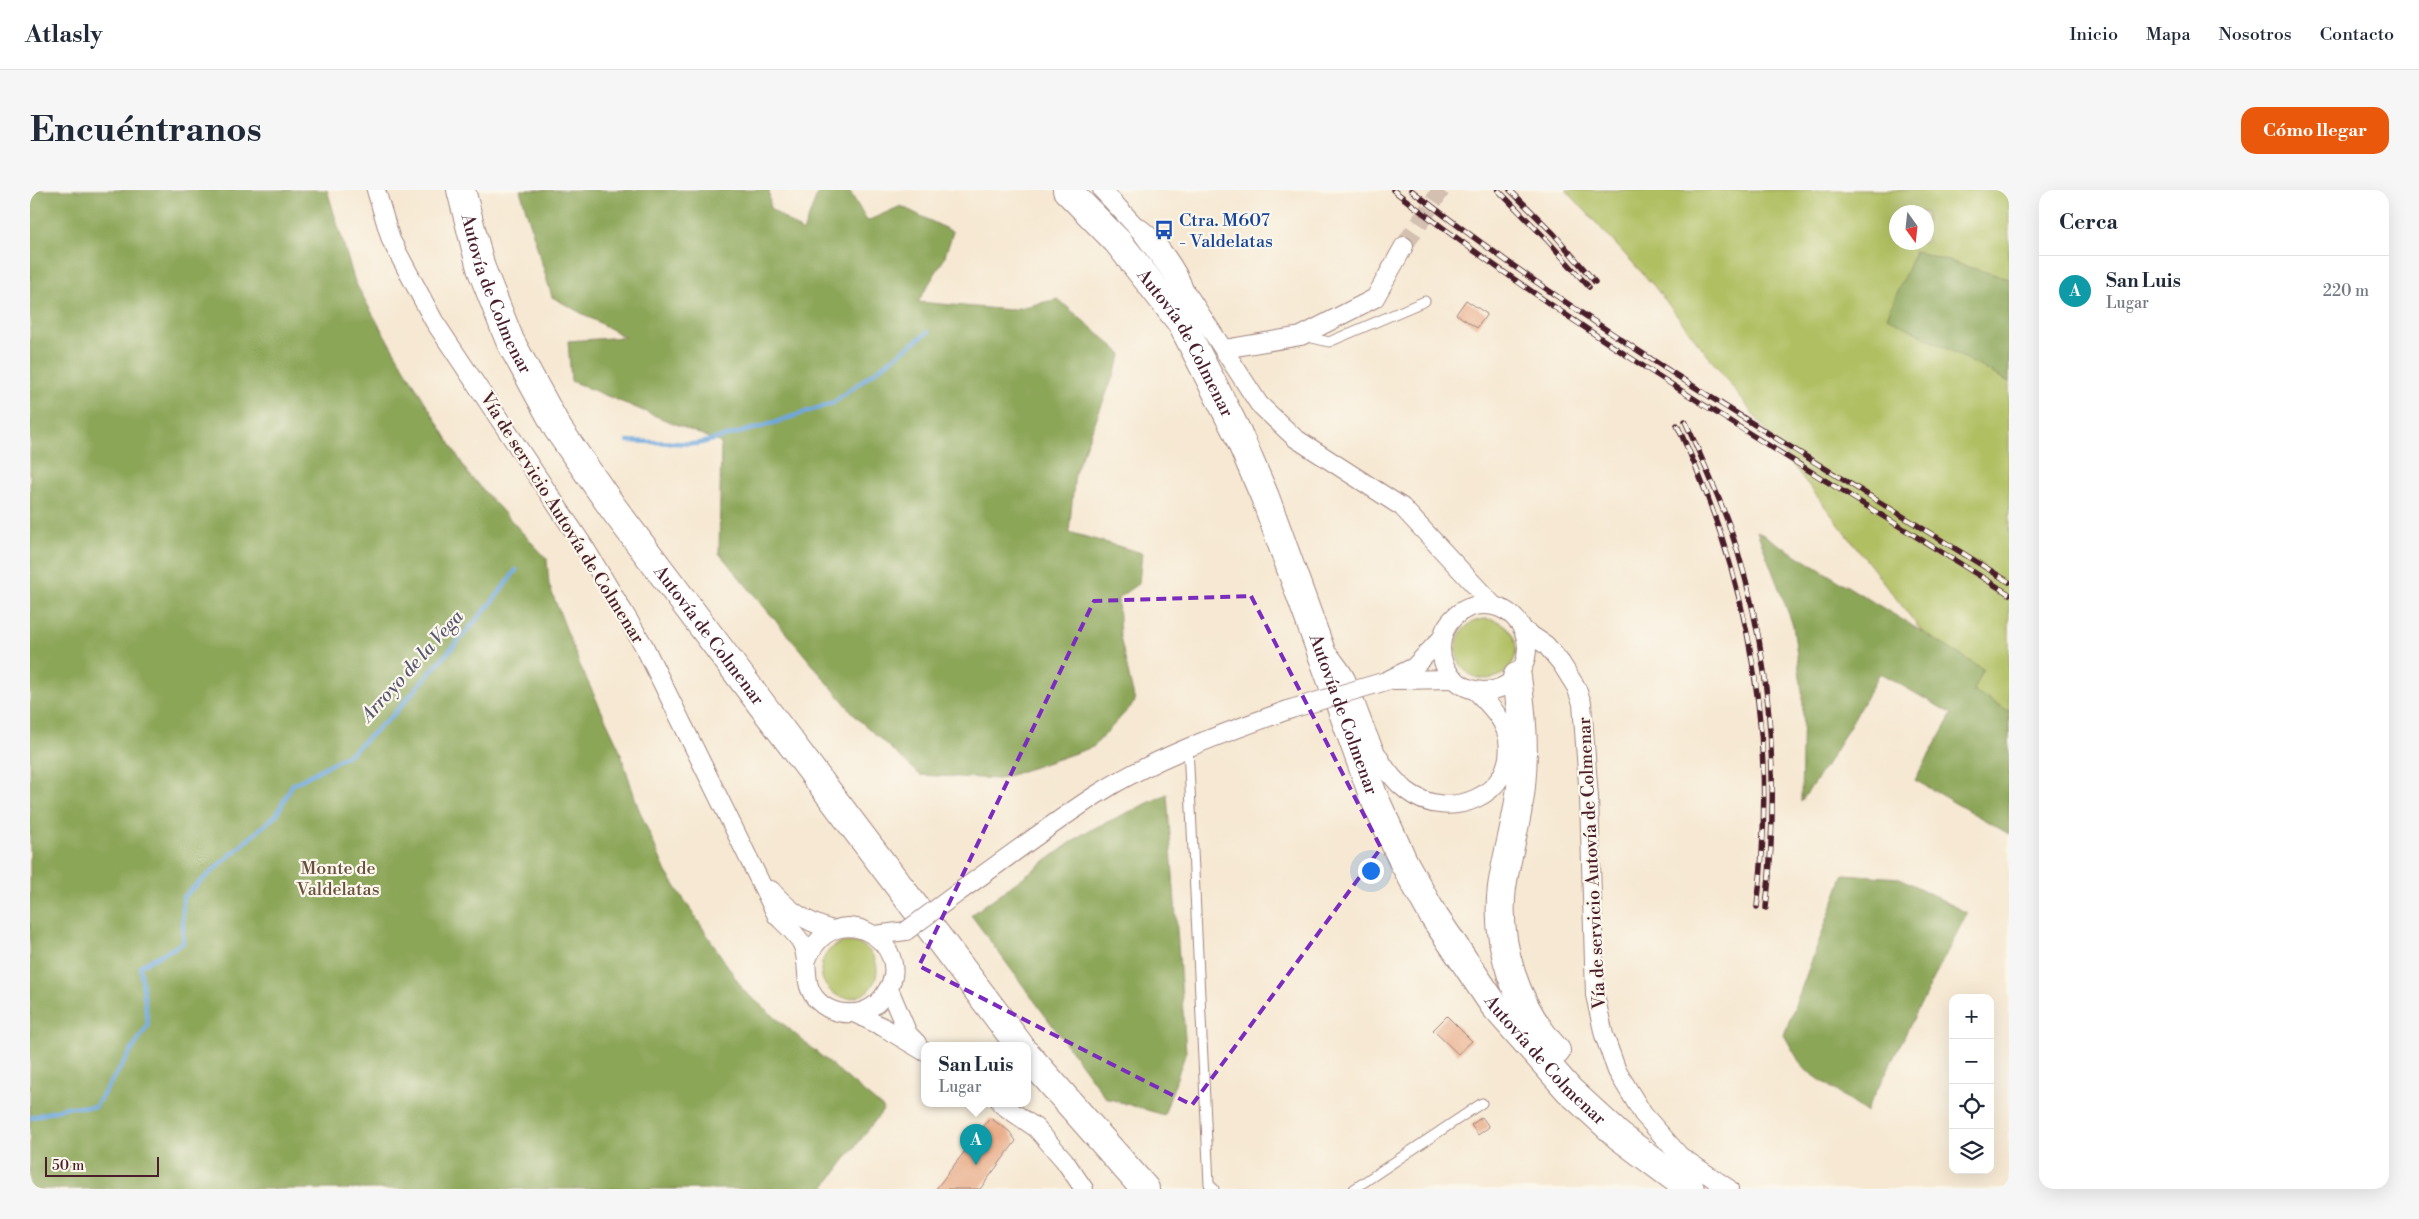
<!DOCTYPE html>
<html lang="es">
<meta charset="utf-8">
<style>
body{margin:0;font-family:"Libre Bodoni",serif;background:#f6f6f7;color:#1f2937}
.controls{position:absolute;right:15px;bottom:15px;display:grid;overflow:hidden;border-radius:10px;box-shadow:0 5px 20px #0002}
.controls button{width:45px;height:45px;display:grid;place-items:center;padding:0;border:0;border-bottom:1px solid #e0e1e3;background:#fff;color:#1f2937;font:25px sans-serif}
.compass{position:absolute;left:1859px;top:15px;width:45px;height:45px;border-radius:50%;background:#fff;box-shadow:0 5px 20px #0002;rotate:165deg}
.scale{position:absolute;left:15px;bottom:12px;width:114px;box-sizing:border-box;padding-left:5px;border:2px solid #4a1f2b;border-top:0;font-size:14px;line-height:18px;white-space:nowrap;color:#4a1f2b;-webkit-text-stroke:4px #fbf7ec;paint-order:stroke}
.you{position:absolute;left:1340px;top:680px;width:18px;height:18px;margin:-12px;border:4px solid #fff;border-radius:50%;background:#1a73e8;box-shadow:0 0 0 8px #1a73e833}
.badge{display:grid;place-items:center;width:32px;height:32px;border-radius:50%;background:#ea580c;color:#fff;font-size:16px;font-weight:700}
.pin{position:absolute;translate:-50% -41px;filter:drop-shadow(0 1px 2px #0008)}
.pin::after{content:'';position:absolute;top:26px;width:18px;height:15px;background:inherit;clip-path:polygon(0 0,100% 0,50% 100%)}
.popup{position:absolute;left:891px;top:852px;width:110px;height:65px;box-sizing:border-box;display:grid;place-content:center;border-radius:10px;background:#fff;filter:drop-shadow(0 1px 4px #0005);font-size:16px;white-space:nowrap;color:#747a83}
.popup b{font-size:19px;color:#1f2937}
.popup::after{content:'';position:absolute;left:50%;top:100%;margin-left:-10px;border:10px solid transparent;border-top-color:#fff}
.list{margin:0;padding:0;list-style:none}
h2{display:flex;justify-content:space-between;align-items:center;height:65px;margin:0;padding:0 20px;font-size:21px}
h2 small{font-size:16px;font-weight:400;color:#747a83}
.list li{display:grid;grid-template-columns:32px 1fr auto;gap:15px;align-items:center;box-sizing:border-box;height:70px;padding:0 20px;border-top:1px solid #e0e1e3}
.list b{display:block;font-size:19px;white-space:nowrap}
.list p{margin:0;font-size:16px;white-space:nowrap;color:#747a83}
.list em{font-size:16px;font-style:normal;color:#747a83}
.icon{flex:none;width:28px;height:28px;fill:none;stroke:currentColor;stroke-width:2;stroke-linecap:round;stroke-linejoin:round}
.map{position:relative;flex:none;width:1979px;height:999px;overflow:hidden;border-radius:15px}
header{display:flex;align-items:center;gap:30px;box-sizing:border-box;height:70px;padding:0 25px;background:#fff;border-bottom:1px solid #e0e1e3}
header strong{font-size:24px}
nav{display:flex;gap:28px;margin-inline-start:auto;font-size:18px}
.intro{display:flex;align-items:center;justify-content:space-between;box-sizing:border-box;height:120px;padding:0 30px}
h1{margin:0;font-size:35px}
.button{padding:12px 22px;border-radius:15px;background:#ea580c;color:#fff;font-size:18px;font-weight:700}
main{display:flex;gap:30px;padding:0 30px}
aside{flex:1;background:#fff;border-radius:15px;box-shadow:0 5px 20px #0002}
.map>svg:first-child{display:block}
.green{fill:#b0bf62;stroke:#7d6f46;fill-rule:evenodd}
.forest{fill:#8ca658;stroke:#6b6242}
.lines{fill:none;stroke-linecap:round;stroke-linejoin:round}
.stream{stroke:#6ea7dd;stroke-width:4.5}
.building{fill:#e9ad8a}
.minor-tunnel{stroke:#d4c0b1;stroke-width:18;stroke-dasharray:18 9;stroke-linecap:butt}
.service-casing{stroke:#a0847e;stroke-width:11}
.minor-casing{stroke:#a0847e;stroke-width:20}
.motorway-casing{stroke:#a0847e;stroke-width:30}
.service{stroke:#fff;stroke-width:9}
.minor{stroke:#fff;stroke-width:18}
.motorway{stroke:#fff;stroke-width:28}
.rail-casing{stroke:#4a1f2b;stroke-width:5.5}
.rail{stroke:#fbf7ec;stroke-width:4;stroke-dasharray:11;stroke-linecap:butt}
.minor-bridge-casing{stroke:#a0847e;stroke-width:20;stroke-linecap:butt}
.minor-bridge{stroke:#fff;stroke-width:18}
.marked{fill:none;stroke:#7b2cbf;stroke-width:4;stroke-dasharray:10 6;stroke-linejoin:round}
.labels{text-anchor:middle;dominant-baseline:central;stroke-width:4.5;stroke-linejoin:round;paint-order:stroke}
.transit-label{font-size:18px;fill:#164399;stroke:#fbf7ec;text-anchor:start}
.street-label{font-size:18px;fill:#4a1f2b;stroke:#fbf7ec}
.park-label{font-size:18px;fill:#694f3c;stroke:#fbf7ec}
.water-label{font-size:19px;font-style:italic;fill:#585572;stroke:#fbf7ec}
</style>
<header>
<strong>Atlasly</strong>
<nav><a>Inicio</a><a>Mapa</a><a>Nosotros</a><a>Contacto</a></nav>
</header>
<div class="intro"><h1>Encuéntranos</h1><a class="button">Cómo llegar</a></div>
<main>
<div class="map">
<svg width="1979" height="999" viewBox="0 0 1979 999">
<rect width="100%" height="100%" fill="#fbf7ec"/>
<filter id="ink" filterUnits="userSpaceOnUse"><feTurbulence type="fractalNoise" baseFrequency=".02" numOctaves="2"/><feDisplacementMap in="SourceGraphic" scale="10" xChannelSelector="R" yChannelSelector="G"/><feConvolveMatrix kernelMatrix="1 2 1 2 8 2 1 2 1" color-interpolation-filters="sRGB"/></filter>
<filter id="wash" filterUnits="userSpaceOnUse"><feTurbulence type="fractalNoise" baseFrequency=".0096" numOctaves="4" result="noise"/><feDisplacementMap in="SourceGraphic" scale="20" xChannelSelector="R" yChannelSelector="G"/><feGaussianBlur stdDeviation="1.12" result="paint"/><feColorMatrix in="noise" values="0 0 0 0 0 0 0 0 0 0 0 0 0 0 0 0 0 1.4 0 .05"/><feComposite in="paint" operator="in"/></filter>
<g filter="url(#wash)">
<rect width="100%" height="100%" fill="#f6e8d2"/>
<g class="green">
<path d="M1536,0H1979V554L1624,96ZM1866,22H1896V52H1866Z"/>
<circle cx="1456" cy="459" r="30"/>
<circle cx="819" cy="780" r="28"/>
</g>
<g class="forest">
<polygon points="0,0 297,0 325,92 351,139 439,285 517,369 519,395 550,475 589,558 608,617 636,682 714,801 854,919 793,999 0,999"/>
<polygon points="490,0 739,0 740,18 773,42 789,0 819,0 837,31 871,16 923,42 914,69 888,112 980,120 1028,109 1092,164 1045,283 1039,342 1112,363 1109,393 1088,408 1090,447 1105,512 1063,557 969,589 890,585 828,529 689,363 691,253 541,191 538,151 595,147 522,107"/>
<polygon points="1885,61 1979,89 1979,192 1857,127"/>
<polygon points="1727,341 1953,479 1943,500 1979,521 1979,644 1885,590 1922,524 1850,483 1804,563 1771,612 1773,509 1763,435"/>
<polygon points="1137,604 1156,862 1134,925 1076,908 941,725 1054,643"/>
<polygon points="1814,684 1870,688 1937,723 1836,922 1773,878 1754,845"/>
</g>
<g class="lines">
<g class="stream">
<polyline points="598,251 667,254 734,236 803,213 898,142"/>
<polyline points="0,928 37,917 65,917 118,835 110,776 153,753 153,707 247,624 262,595 321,563 363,525 462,412 486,380"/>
</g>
</g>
<g id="blocks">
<g class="building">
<polygon points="1436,110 1457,124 1447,138 1426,124"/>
<polygon points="1417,826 1442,851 1428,864 1403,840"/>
<polygon points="1452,927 1459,937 1448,945 1441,935"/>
<polygon points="960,928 979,941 986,951 950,999 906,999"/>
</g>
</g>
</g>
<g filter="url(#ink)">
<use href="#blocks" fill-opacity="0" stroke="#a0847e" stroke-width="1"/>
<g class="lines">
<polyline class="minor-tunnel" points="1374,56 1411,0"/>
<defs>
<g id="service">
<path d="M1110,33C1127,43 1153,79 1158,98"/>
<polyline points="1274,146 1299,152 1395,111"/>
<polyline points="1158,556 1179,994 1184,999"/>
<polyline points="1324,999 1452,913"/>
</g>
<g id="minor">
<path d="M346,0L361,50L404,131L555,358L614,456L747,726C755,734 767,744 772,754C781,774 771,795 788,811C800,823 818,826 834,821C844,817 851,811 856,802C889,755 803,700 776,772"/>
<polyline points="1072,0 1111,42 1160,108 1229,214 1265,248 1372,317 1464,416"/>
<polyline points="1194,159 1271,146 1345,108 1374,56"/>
<circle cx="1454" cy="458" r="43"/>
<polyline points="1493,440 1516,455 1531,473 1546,497 1552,513 1559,608 1565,805 1574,845 1587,881 1613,924 1650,966 1699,999"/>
<path d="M1301,467C1306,474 1312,481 1316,489C1333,528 1341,573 1377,601C1418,633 1486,606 1478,550C1475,529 1459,515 1445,500"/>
<polyline points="1364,490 1425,489"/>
<polyline points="1356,491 1384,477 1412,448"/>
<path d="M933,699C977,668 1021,634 1066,605C1127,566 1194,543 1261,519"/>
<path d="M741,700C760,722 775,731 802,740"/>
<polyline points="845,745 876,741"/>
<polyline points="859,799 878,844 887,853"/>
<polyline points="826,824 853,837 895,862"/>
<polyline points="971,914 1006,938 1034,970 1054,999"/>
</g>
<g id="motorway">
<path id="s1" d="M431,0L451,78L480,151L528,239L583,318L990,856"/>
<path id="s2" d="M1037,0L1088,52L1151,132L1207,242L1235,307L1343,605L1373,671L1403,725L1464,815L1539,900L1589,946L1660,999"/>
<path d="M1487,487C1492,525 1495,557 1491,596C1488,630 1477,663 1472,697C1465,754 1486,818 1526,861"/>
<polyline points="997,865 1115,999"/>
</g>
</defs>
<use href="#service" class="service-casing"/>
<use href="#minor" class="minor-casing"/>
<use href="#motorway" class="motorway-casing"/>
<use href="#service" class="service"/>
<use href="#minor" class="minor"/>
<use href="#motorway" class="motorway"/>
<defs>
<g id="rail">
<path d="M1363,0C1557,151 1771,274 1979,404"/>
<path d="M1381,0C1569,146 1777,266 1979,392"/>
<polyline points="1468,0 1517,50 1559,97"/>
<polyline points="1480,0 1524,44 1565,92"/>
<path d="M1655,231C1670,264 1685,298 1698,332C1742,457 1750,588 1736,718"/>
<path d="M1647,235C1720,389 1748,548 1727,717"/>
</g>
</defs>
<use href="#rail" class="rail-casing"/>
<use href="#rail" class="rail"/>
<defs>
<g id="minor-bridge">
<polyline points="1261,519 1356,491"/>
<polyline points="876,741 933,699"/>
</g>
</defs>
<use href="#minor-bridge" class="minor-bridge-casing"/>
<use href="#minor-bridge" class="minor-bridge"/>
</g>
</g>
<path class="marked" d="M1221,406L1351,658L1162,915L889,776L1064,411Z"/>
<defs>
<symbol id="bus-bare" viewBox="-9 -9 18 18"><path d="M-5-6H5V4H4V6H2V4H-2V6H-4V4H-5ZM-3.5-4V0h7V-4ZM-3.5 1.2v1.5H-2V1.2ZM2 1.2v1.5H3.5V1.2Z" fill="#1a4fb4" stroke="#fbf7ec" stroke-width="2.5" paint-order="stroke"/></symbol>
</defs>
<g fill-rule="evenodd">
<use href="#bus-bare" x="1120" y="26" width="28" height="28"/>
</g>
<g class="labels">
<g class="transit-label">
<text x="1149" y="30">Ctra. M607<tspan x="1149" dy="21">- Valdelatas</tspan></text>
</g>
<g class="street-label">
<text stroke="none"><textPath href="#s1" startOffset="110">Autovía de Colmenar</textPath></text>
<text stroke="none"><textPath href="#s2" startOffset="195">Autovía de Colmenar</textPath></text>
<text transform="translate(532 328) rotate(58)">Vía de servicio Autovía de Colmenar</text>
<text stroke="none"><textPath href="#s1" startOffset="515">Autovía de Colmenar</textPath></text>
<text stroke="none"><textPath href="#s2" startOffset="600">Autovía de Colmenar</textPath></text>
<text transform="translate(1562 673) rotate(-93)">Vía de servicio Autovía de Colmenar</text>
<text stroke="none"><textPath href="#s2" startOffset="1004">Autovía de Colmenar</textPath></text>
</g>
<g class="park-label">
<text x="308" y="678">Monte de<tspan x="308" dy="21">Valdelatas</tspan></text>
</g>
<g class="water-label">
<text transform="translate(382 476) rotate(-48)">Arroyo de la Vega</text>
</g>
</g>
</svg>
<div class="controls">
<button>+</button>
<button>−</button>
<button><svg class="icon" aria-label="locate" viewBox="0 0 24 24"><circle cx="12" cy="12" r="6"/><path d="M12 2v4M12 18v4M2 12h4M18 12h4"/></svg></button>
<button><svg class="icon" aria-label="layers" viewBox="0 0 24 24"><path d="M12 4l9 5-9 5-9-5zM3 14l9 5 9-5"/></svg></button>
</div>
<svg class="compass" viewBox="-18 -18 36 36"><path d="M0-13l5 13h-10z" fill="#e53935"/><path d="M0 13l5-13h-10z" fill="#747a83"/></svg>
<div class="scale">50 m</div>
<div class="you"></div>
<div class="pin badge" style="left:946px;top:975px;background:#0f9aa8">A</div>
<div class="popup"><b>San Luis</b>Lugar</div>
</div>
<aside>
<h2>Cerca<small></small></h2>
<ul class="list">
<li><span class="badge" style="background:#0f9aa8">A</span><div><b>San Luis</b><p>Lugar</p></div><em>220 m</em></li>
</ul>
</aside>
</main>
